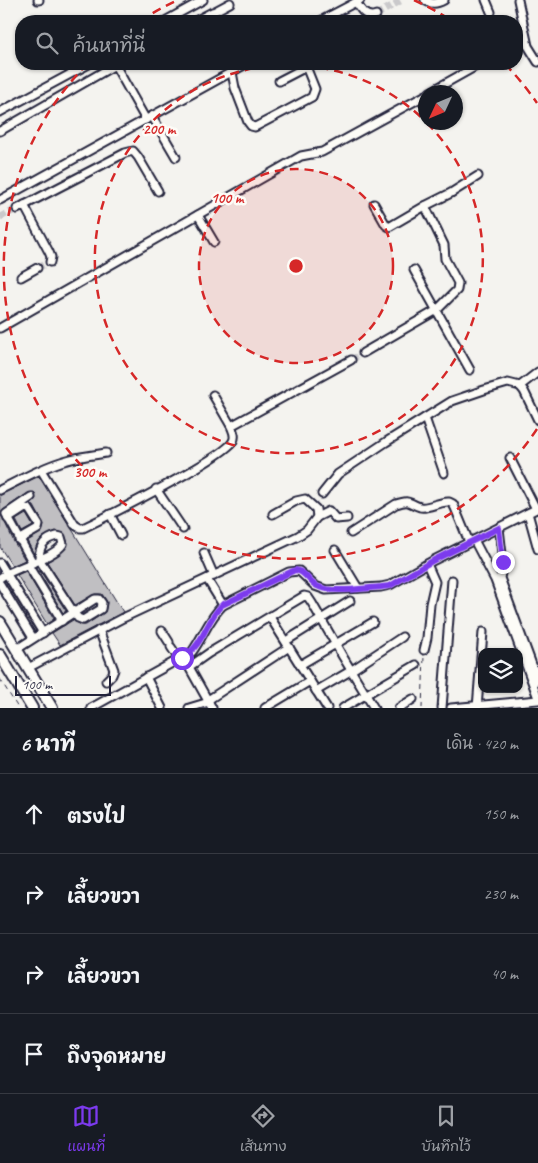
<!DOCTYPE html>
<html lang="th">
<meta charset="utf-8">
<style>
body{margin:0;font-family:Caveat,"Playpen Sans Thai",sans-serif;background:#20242c;color:#f1f3f6}
.controls{position:absolute;right:15px;bottom:15px;display:grid;overflow:hidden;border-radius:10px;box-shadow:0 1px 4px #0004}
.controls button{width:45px;height:45px;display:grid;place-items:center;padding:0;border:0;border-bottom:1px solid #363941;background:#171b24;color:#f1f3f6;font:25px sans-serif}
.compass{position:absolute;left:418px;top:85px;width:45px;height:45px;border-radius:50%;background:#171b24;box-shadow:0 1px 4px #0004;rotate:226deg}
.scale{position:absolute;left:15px;bottom:12px;width:96px;box-sizing:border-box;padding-left:5px;border:2px solid #22223b;border-top:0;font-size:14px;line-height:18px;white-space:nowrap;color:#22223b;-webkit-text-stroke:4px #fdfcf7;paint-order:stroke}
.stop{position:absolute;width:15px;height:15px;margin:-11px;border:4px solid #7c3aed;border-radius:50%;background:#fff}
.stop.end{background:#7c3aed;border-color:#fff;box-shadow:0 1px 5px #0008}
.list{margin:0;padding:0;list-style:none}
h2{display:flex;justify-content:space-between;align-items:center;height:65px;margin:0;padding:0 20px;font-size:21px}
h2 small{font-size:16px;font-weight:400;color:#9ea1a6}
.list li{display:grid;grid-template-columns:32px 1fr auto;gap:15px;align-items:center;box-sizing:border-box;height:80px;padding:0 20px;border-top:1px solid #363941}
.list b{display:block;font-size:19px;white-space:nowrap}
.list em{font-size:16px;font-style:normal;color:#9ea1a6}
.icon{flex:none;width:28px;height:28px;fill:none;stroke:currentColor;stroke-width:2;stroke-linecap:round;stroke-linejoin:round}
.map{position:relative;flex:none;width:538px;height:708px;overflow:hidden}
.search{position:absolute;background:#171b24;box-shadow:0 1px 4px #0004;left:15px;right:15px;top:15px;height:55px;display:flex;align-items:center;gap:12px;box-sizing:border-box;padding:0 18px;border-radius:20px;color:#9ea1a6;font-size:19px}
.sheet{height:385px;background:#171b24}
nav{display:flex;justify-content:space-around;align-items:center;box-sizing:border-box;height:70px;border-top:1px solid #363941;background:#171b24;font-size:14px;color:#9ea1a6}
nav a{display:grid;justify-items:center;gap:2px}
nav .on{color:#7c3aed}
.map>svg:first-child{display:block}
.building{fill:#c0bfc2;stroke:#22223b}
.lines{fill:none;stroke-linecap:round;stroke-linejoin:round}
.minor-tunnel{stroke:#cac9cb;stroke-width:7;stroke-dasharray:7 3.5;stroke-linecap:butt}
.minor-casing{stroke:#22223b;stroke-width:11}
.highway-casing{stroke:#22223b;stroke-width:14}
.path{stroke:#22223b;stroke-width:1;stroke-dasharray:5 4;stroke-linecap:butt}
.minor{stroke:#fdfcf7;stroke-width:7}
.highway{stroke:#fdfcf7;stroke-width:10}
.route{stroke:#7c3aed;stroke-width:6}
.ring{fill:none;stroke:#d62828;stroke-width:2.5;stroke-dasharray:9 6}
.centre{fill:#d62828;stroke:#fdfcf7;stroke-width:2.5}
.ring-label{font-size:15px;text-anchor:middle;font-weight:bold;fill:#d62828;stroke:#fdfcf7;stroke-width:5;stroke-linejoin:round;paint-order:stroke}
</style>
<div class="map">
<svg width="538" height="708" viewBox="0 0 538 708">
<rect width="100%" height="100%" fill="#f4f3ef"/>
<filter id="ink" filterUnits="userSpaceOnUse"><feTurbulence type="fractalNoise" baseFrequency=".02" numOctaves="2"/><feDisplacementMap in="SourceGraphic" scale="10" xChannelSelector="R" yChannelSelector="G"/><feConvolveMatrix kernelMatrix="1 2 1 2 8 2 1 2 1" color-interpolation-filters="sRGB"/></filter>
<g filter="url(#ink)">
<g class="building">
<polygon points="39,476 123,612 60,645 52,633 73,620 81,625 86,625 105,612 107,602 102,594 95,594 75,605 47,562 61,553 67,547 68,543 64,533 56,531 43,537 37,544 34,554 27,541 42,532 44,525 34,506 30,504 36,499 34,492 28,493 3,510 1,514 14,542 25,560 12,566 0,547 0,495"/>
<polygon points="26,514 33,526 22,532 16,520"/>
<polygon points="37,566 66,611 63,613 36,567"/>
<polygon points="26,571 54,619 47,624 17,575"/>
</g>
<g class="lines">
<g class="minor-tunnel">
<polyline points="376,15 402,0"/>
<polyline points="0,217 17,209"/>
<polyline points="37,268 50,262"/>
<polyline points="351,360 363,353"/>
</g>
<defs>
<g id="minor">
<polyline points="38,0 39,0"/>
<path d="M425,0C431,5 437,4 444,0"/>
<polyline points="486,0 491,12"/>
<polyline points="518,0 528,46 538,62"/>
<path d="M356,2C361,10 366,19 376,15"/>
<polyline points="215,11 230,3"/>
<polyline points="165,21 203,0"/>
<polyline points="195,21 212,12"/>
<polyline points="320,21 360,0"/>
<polyline points="232,72 235,88 248,122 251,126 255,127 312,97 315,89 305,64"/>
<polyline points="279,81 306,67"/>
<polyline points="430,92 480,64"/>
<polyline points="0,112 89,64"/>
<polyline points="152,116 176,157"/>
<polyline points="0,131 115,65 146,120"/>
<polyline points="0,200 246,64"/>
<polyline points="374,204 386,225 389,227 425,206"/>
<polyline points="24,205 49,252 51,257 50,262"/>
<polyline points="17,209 125,153 133,151 138,157 158,191"/>
<polyline points="198,215 214,242"/>
<polyline points="414,270 470,370"/>
<polyline points="21,277 37,268"/>
<polyline points="0,328 301,156 322,152 426,95"/>
<polyline points="363,353 437,310 457,290 458,283 445,259 444,245 425,206 451,193 478,176"/>
<polyline points="520,386 538,372"/>
<polyline points="213,395 231,426"/>
<polyline points="425,418 444,473"/>
<polyline points="510,458 536,509"/>
<path d="M41,470L75,525L80,528H83C106,517 227,456 233,441C236,436 233,431 231,426L351,360"/>
<polyline points="156,489 183,529"/>
<path d="M0,490C23,478 47,465 71,459C83,456 94,455 106,453"/>
<polyline points="322,494 338,474 386,442 452,401 484,390 508,383 520,386 524,391 538,420"/>
<polyline points="31,497 6,514 33,563"/>
<polyline points="528,513 538,549"/>
<polyline points="110,514 121,535"/>
<polyline points="317,517 329,511 336,519 347,518"/>
<polyline points="8,519 25,508 29,509 39,525 38,529 19,540"/>
<polyline points="499,528 503,563 500,578 538,681"/>
<path d="M351,533L396,504C411,499 407,503 420,507C428,509 440,501 449,502L453,504L455,508L469,542"/>
<polyline points="474,540 495,580 538,698"/>
<polyline points="335,550 358,588"/>
<polyline points="204,553 214,576"/>
<polyline points="0,563 43,633"/>
<polyline points="28,565 62,621"/>
<path d="M0,578C15,567 54,558 63,544L61,537L57,536C44,539 39,546 39,559L74,613L78,618L83,620L101,609L102,603L99,599H95L17,649"/>
<polyline points="207,579 223,605"/>
<polyline points="0,584 33,638"/>
<polyline points="270,617 327,708"/>
<polyline points="99,630 114,670 112,675 106,681"/>
<polyline points="162,631 169,642"/>
<polyline points="286,641 350,601"/>
<polyline points="171,647 179,659"/>
<polyline points="424,650 427,638 430,604 435,582 427,564"/>
<polyline points="300,665 373,622"/>
<polyline points="28,668 123,618 298,536 307,530 317,517 316,509 305,499 296,501 273,514"/>
<polyline points="146,677 162,708"/>
<polyline points="316,691 352,670 402,637"/>
<polyline points="208,700 289,647"/>
<path d="M91,708L192,652C203,637 209,618 223,605L289,572L299,571L315,586L326,590L381,587L390,585L434,560L538,508"/>
<polyline points="189,708 209,702"/>
<polyline points="212,708 189,667 209,653 304,596 308,597 312,603 343,657 374,708"/>
<polyline points="265,708 310,681"/>
<polyline points="343,708 416,665"/>
<polyline points="399,708 413,699"/>
<polyline points="442,708 452,580"/>
<polyline points="451,708 538,700"/>
<polyline points="477,708 483,632"/>
</g>
<g id="highway">
<polyline points="0,622 52,708"/>
<polyline points="0,655 32,708"/>
</g>
</defs>
<use href="#minor" class="minor-casing"/>
<use href="#highway" class="highway-casing"/>
<g class="path">
<polyline points="0,679 18,708"/>
<polyline points="422,708 424,656"/>
</g>
<use href="#minor" class="minor"/>
<use href="#highway" class="highway"/>
</g>
</g>
<g class="lines" filter="url(#ink)">
<path class="route" d="M182,658C206,643 204,623 222,605L295,570C306,571 308,582 317,586C331,594 364,588 381,587L390,586L434,560L499,528L503,562"/>
</g>
<circle cx="296" cy="266" r="97" fill="#d62828" fill-opacity=".12"/>
<g class="ring">
<circle cx="296" cy="266" r="97"/>
<path d="M427 123A194 194 0 1 1 425 121"/>
<path d="M537 429A291 291 0 1 1 87 64M140 21A291 291 0 0 1 178 0M414 0A291 291 0 0 1 452 21M505 64A291 291 0 0 1 537 103"/>
</g>
<circle cx="296" cy="266" r="8" class="centre"/>
<g class="ring-label">
<text x="159" y="134">200 m</text>
<text x="227" y="203">100 m</text>
<text x="90" y="477">300 m</text>
</g>
</svg>
<div class="controls">
<button><svg class="icon" aria-label="layers" viewBox="0 0 24 24"><path d="M12 4l9 5-9 5-9-5zM3 14l9 5 9-5"/></svg></button>
</div>
<svg class="compass" viewBox="-18 -18 36 36"><path d="M0-13l5 13h-10z" fill="#e53935"/><path d="M0 13l5-13h-10z" fill="#9ea1a6"/></svg>
<div class="scale">100 m</div>
<div class="stop" style="left:182px;top:658px"></div>
<div class="stop end" style="left:503px;top:562px"></div>
<div class="search"><svg class="icon" aria-label="search" viewBox="0 0 24 24"><circle cx="10" cy="10" r="6"/><path d="M15 15l6 6"/></svg>ค้นหาที่นี่</div>
</div>
<section class="sheet">
<h2>6 นาที<small>เดิน · 420 m</small></h2>
<ul class="list">
<li><svg class="icon" aria-label="ahead" viewBox="0 0 24 24"><path d="M12 20V5M6 11l6-6 6 6"/></svg><div><b>ตรงไป</b></div><em>150 m</em></li>
<li><svg class="icon" aria-label="right" viewBox="0 0 24 24"><path d="M7 20v-9h11M14 6l5 5-5 5"/></svg><div><b>เลี้ยวขวา</b></div><em>230 m</em></li>
<li><svg class="icon" aria-label="right" viewBox="0 0 24 24"><path d="M7 20v-9h11M14 6l5 5-5 5"/></svg><div><b>เลี้ยวขวา</b></div><em>40 m</em></li>
<li><svg class="icon" aria-label="arrive" viewBox="0 0 24 24"><path d="M6 21V4h12l-3 4 3 4H6"/></svg><div><b>ถึงจุดหมาย</b></div></li>
</ul>
</section>
<nav>
<a class="on"><svg class="icon" aria-label="map" viewBox="0 0 24 24"><path d="M3 6l6-2 6 2 6-2v14l-6 2-6-2-6 2zM9 4v14M15 6v14"/></svg>แผนที่</a>
<a><svg class="icon" aria-label="directions" viewBox="0 0 24 24"><path d="M12 3l9 9-9 9-9-9zM9 14v-3h6M13 9l2 2-2 2"/></svg>เส้นทาง</a>
<a><svg class="icon" aria-label="saved" viewBox="0 0 24 24"><path d="M7 4h10v16l-5-4-5 4z"/></svg>บันทึกไว้</a>
</nav>
